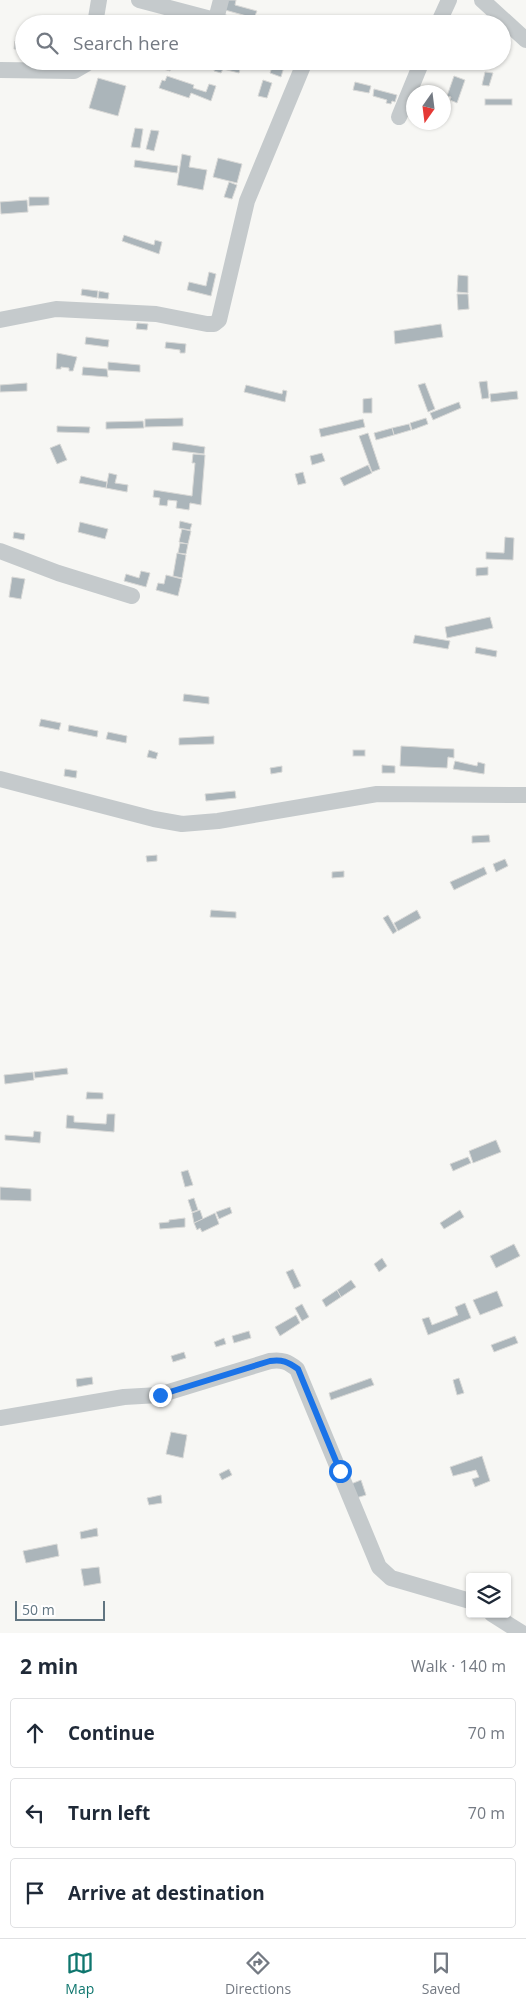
<!DOCTYPE html>
<meta charset="utf-8">
<style>
body{margin:0;font-family:"Open Sans",sans-serif;background:#f6f6f7;color:#1f2937}
.controls{position:absolute;right:15px;bottom:15px;display:grid;overflow:hidden;border-radius:5px;box-shadow:0 1px 4px #0004}
.controls button{width:45px;height:45px;display:grid;place-items:center;padding:0;border:0;border-bottom:1px solid #e0e1e3;background:#fff;color:#1f2937;font:25px sans-serif}
.compass{position:absolute;left:406px;top:85px;width:45px;height:45px;border-radius:50%;background:#fff;box-shadow:0 1px 4px #0004;rotate:194deg}
.scale{position:absolute;left:15px;bottom:12px;width:90px;box-sizing:border-box;padding-left:5px;border:2px solid #617581;border-top:0;font-size:14px;line-height:18px;white-space:nowrap;color:#617581;-webkit-text-stroke:4px #fff;paint-order:stroke}
.stop{position:absolute;width:15px;height:15px;margin:-11px;border:4px solid #1a73e8;border-radius:50%;background:#fff}
.stop.end{background:#1a73e8;border-color:#fff;box-shadow:0 1px 5px #0008}
.list{margin:0;padding:0;list-style:none}
h2{display:flex;justify-content:space-between;align-items:center;height:65px;margin:0;padding:0 20px;font-size:21px}
h2 small{font-size:16px;font-weight:400;color:#747a83}
.list li{display:grid;grid-template-columns:32px 1fr auto;gap:15px;align-items:center;box-sizing:border-box;height:70px;margin:0 10px 10px;padding:0 10px;border:1px solid #e0e1e3;border-radius:5px}
.list b{display:block;font-size:19px;white-space:nowrap}
.list em{font-size:16px;font-style:normal;color:#747a83}
.icon{flex:none;width:28px;height:28px;fill:none;stroke:currentColor;stroke-width:2;stroke-linecap:round;stroke-linejoin:round}
.map{position:relative;flex:none;width:526px;height:1633px;overflow:hidden}
.search{position:absolute;background:#fff;box-shadow:0 1px 4px #0004;left:15px;right:15px;top:15px;height:55px;display:flex;align-items:center;gap:12px;box-sizing:border-box;padding:0 18px;border-radius:28px;color:#747a83;font-size:19px}
.sheet{height:305px;background:#fff}
nav{display:flex;justify-content:space-around;align-items:center;box-sizing:border-box;height:70px;border-top:1px solid #e0e1e3;background:#fff;font-size:14px;color:#747a83}
nav a{display:grid;justify-items:center;gap:2px}
nav .on{color:#0f766e}
.map>svg:first-child{display:block}
.building{fill:#abb5ba;stroke:#d9d9d7}
.lines{fill:none;stroke-linecap:round;stroke-linejoin:round}
.minor{stroke:#c5cacc;stroke-width:16}
.route{stroke:#1a73e8;stroke-width:6}
</style>
<div class="map">
<svg width="526" height="1633" viewBox="0 0 526 1633">
<rect width="100%" height="100%" fill="#f7f7f4"/>
<g class="building">
<polygon points="227,0 236,0 235,5 257,11 254,18 225,10"/>
<polygon points="15,41 24,41 24,49 14,49"/>
<polygon points="136,61 163,62 173,61 170,71"/>
<polygon points="217,61 235,65 236,61 242,61 239,73 223,69 221,73 214,71"/>
<polygon points="273,64 284,67 281,77 270,73"/>
<polygon points="485,72 493,73 489,86 482,85"/>
<polygon points="167,76 194,85 193,88 206,92 209,84 216,86 211,101 191,93 189,98 159,88 162,80 165,81"/>
<polygon points="454,76 465,80 457,103 450,100 451,97 447,96"/>
<polygon points="98,78 126,86 118,116 89,108"/>
<polygon points="263,80 272,83 267,98 258,96"/>
<polygon points="355,82 371,86 369,93 353,90"/>
<polygon points="374,89 397,95 395,102 392,101 391,104 386,103 387,100 373,96"/>
<rect x="485" y="99" width="27" height="6"/>
<polygon points="135,128 143,129 140,148 131,147"/>
<polygon points="151,130 159,131 154,151 146,149"/>
<polygon points="182,154 191,156 189,167 207,170 203,190 177,185"/>
<polygon points="218,158 242,164 237,183 213,177"/>
<polygon points="135,160 178,166 177,173 134,167"/>
<polygon points="229,182 237,185 232,199 224,197"/>
<polygon points="29,197 49,197 49,205 29,206"/>
<polygon points="27,200 28,212 1,214 0,202"/>
<polygon points="124,235 154,245 155,240 162,242 159,254 122,241"/>
<polygon points="209,272 216,274 211,296 187,290 189,282 206,286"/>
<polygon points="458,275 468,276 468,293 457,292"/>
<polygon points="82,289 98,291 97,298 81,295"/>
<polygon points="99,291 109,293 108,299 98,298"/>
<polygon points="457,294 468,294 469,309 458,310"/>
<polygon points="137,323 148,324 147,330 136,329"/>
<polygon points="441,324 443,337 395,344 394,331"/>
<polygon points="86,337 109,340 108,347 85,344"/>
<polygon points="166,342 186,344 185,353 180,353 180,350 165,348"/>
<polygon points="57,353 77,357 73,371 69,371 69,368 61,367 61,369 56,369"/>
<polygon points="108,362 140,365 140,372 108,370"/>
<polygon points="83,367 107,369 108,377 82,375"/>
<polygon points="487,381 489,398 482,399 479,382"/>
<polygon points="27,383 27,391 0,392 0,385"/>
<polygon points="425,383 435,409 428,412 418,385"/>
<polygon points="246,385 282,394 283,390 287,391 285,402 244,392"/>
<polygon points="517,391 518,399 491,402 490,394"/>
<polygon points="372,398 372,413 363,413 363,399"/>
<polygon points="459,402 461,408 433,420 430,413"/>
<polygon points="183,418 183,426 145,427 145,419"/>
<polygon points="426,418 428,424 412,430 410,423"/>
<polygon points="363,419 365,427 321,437 319,429"/>
<polygon points="143,421 144,428 106,429 106,422"/>
<polygon points="409,424 411,430 394,435 392,428"/>
<polygon points="57,426 90,427 89,433 57,432"/>
<polygon points="392,428 394,435 376,440 374,433"/>
<polygon points="368,433 380,469 372,472 359,436"/>
<polygon points="173,442 205,447 204,454 172,450"/>
<polygon points="60,444 67,460 57,464 50,448"/>
<polygon points="322,453 325,461 312,465 310,456"/>
<polygon points="193,454 205,455 201,505 190,503 189,510 176,508 177,501 168,500 167,506 159,505 160,498 153,497 154,490 192,496 195,463 192,463"/>
<polygon points="368,465 372,473 344,486 340,478"/>
<polygon points="303,472 306,483 298,485 295,474"/>
<polygon points="109,473 117,475 115,483 128,485 127,492 106,488"/>
<polygon points="81,476 107,482 106,488 79,483"/>
<polygon points="180,521 192,524 190,530 179,528"/>
<polygon points="80,522 108,529 105,539 78,532"/>
<polygon points="182,529 191,531 188,544 179,542"/>
<polygon points="14,532 25,534 24,540 13,538"/>
<polygon points="505,537 514,538 513,560 486,559 486,552 504,553"/>
<polygon points="180,543 188,544 186,554 178,553"/>
<polygon points="177,553 186,555 182,578 173,576"/>
<polygon points="488,567 488,575 476,576 476,568"/>
<polygon points="141,571 150,573 146,587 124,581 126,574 139,578"/>
<polygon points="166,575 182,579 178,596 156,590 158,583 164,584"/>
<polygon points="12,577 25,579 21,599 9,597"/>
<polygon points="490,617 493,628 447,638 445,627"/>
<polygon points="415,635 450,641 448,649 413,643"/>
<polygon points="476,647 497,651 496,657 475,653"/>
<polygon points="184,694 209,697 209,704 183,701"/>
<polygon points="41,719 61,723 59,730 39,726"/>
<polygon points="69,725 98,731 97,737 68,731"/>
<polygon points="108,732 127,736 126,743 106,739"/>
<polygon points="214,736 214,744 179,745 179,738"/>
<polygon points="401,746 454,749 454,758 448,757 447,768 400,766"/>
<polygon points="149,750 158,753 156,759 147,757"/>
<rect x="353" y="750" width="12" height="6"/>
<polygon points="455,761 477,766 478,762 485,764 484,774 453,769"/>
<polygon points="382,765 395,766 395,773 382,773"/>
<polygon points="282,766 282,772 271,774 270,768"/>
<polygon points="65,769 77,771 76,778 64,776"/>
<polygon points="235,791 236,798 206,801 205,794"/>
<polygon points="489,835 490,842 472,843 472,836"/>
<polygon points="157,855 157,861 147,862 146,856"/>
<polygon points="505,859 508,866 496,872 493,864"/>
<polygon points="484,867 487,874 454,890 450,882"/>
<polygon points="344,871 344,877 332,878 332,872"/>
<polygon points="211,910 236,912 236,918 210,917"/>
<polygon points="417,910 421,918 398,931 394,923"/>
<polygon points="388,915 397,931 393,934 383,918"/>
<polygon points="67,1068 68,1074 35,1078 34,1072"/>
<polygon points="33,1072 34,1080 5,1084 4,1075"/>
<polygon points="87,1092 103,1093 103,1099 86,1099"/>
<polygon points="107,1114 115,1114 114,1132 66,1128 67,1115 74,1116 74,1122 106,1124"/>
<polygon points="34,1131 41,1132 40,1143 5,1140 5,1135 33,1137"/>
<polygon points="496,1140 501,1152 473,1163 469,1151"/>
<polygon points="468,1157 471,1163 453,1171 450,1164"/>
<polygon points="188,1170 193,1185 185,1187 181,1172"/>
<polygon points="0,1187 31,1189 31,1201 0,1200"/>
<polygon points="194,1198 198,1210 192,1212 188,1200"/>
<polygon points="230,1207 232,1213 219,1219 216,1212"/>
<polygon points="200,1210 203,1219 194,1223 192,1213"/>
<polygon points="460,1210 464,1217 444,1229 440,1223"/>
<polygon points="215,1213 219,1224 202,1232 200,1228 197,1230 194,1223"/>
<polygon points="185,1218 185,1227 160,1229 159,1223 169,1222 169,1220"/>
<polygon points="514,1244 520,1256 496,1268 490,1256"/>
<polygon points="382,1258 387,1266 379,1272 374,1264"/>
<polygon points="293,1269 301,1286 294,1289 286,1272"/>
<polygon points="351,1280 356,1287 341,1297 337,1290"/>
<polygon points="337,1290 341,1297 326,1307 322,1300"/>
<polygon points="497,1291 503,1306 480,1315 473,1300"/>
<polygon points="465,1303 471,1318 428,1335 422,1319 429,1317 432,1325 458,1315 455,1307"/>
<polygon points="302,1304 309,1317 302,1321 295,1308"/>
<polygon points="296,1315 300,1323 280,1336 275,1327"/>
<polygon points="249,1331 251,1338 234,1343 232,1336"/>
<polygon points="515,1336 518,1343 494,1352 491,1345"/>
<polygon points="224,1338 226,1344 216,1347 214,1342"/>
<polygon points="184,1352 186,1358 173,1362 171,1356"/>
<polygon points="92,1377 93,1384 77,1387 76,1379"/>
<polygon points="371,1378 374,1385 331,1400 329,1393"/>
<polygon points="459,1378 464,1393 457,1395 453,1380"/>
<polygon points="171,1432 187,1435 183,1458 166,1454"/>
<polygon points="482,1456 490,1481 475,1487 472,1479 479,1477 476,1470 453,1476 450,1467"/>
<polygon points="229,1469 232,1475 222,1480 219,1474"/>
<polygon points="361,1480 366,1495 356,1498 351,1484"/>
<polygon points="161,1495 162,1503 149,1505 147,1498"/>
<polygon points="97,1528 98,1536 81,1539 80,1532"/>
<polygon points="57,1544 59,1556 26,1563 23,1551"/>
<polygon points="99,1567 101,1583 84,1586 81,1569"/>
</g>
<g class="lines">
<g class="minor">
<polyline points="139,0 230,24"/>
<polyline points="482,0 526,40"/>
<polyline points="216,19 221,0"/>
<polyline points="95,24 99,0"/>
<polyline points="438,24 449,0"/>
<polyline points="0,70 74,71 86,64 88,61"/>
<polyline points="399,117 422,61"/>
<polyline points="0,320 56,309 156,314 207,324 214,324 219,320 247,201 303,66 303,61"/>
<polyline points="0,551 58,573 132,596"/>
<polyline points="0,779 154,819 182,824 218,821 377,794 526,795"/>
<path d="M0,1418L124,1397L159,1395L270,1361C282,1359 288,1362 297,1369L379,1567L391,1578L470,1601"/>
<polyline points="492,1614 522,1633"/>
</g>
</g>
<g class="lines">
<path class="route" d="M160,1395L270,1361C282,1359 288,1362 298,1369L340,1471"/>
</g>
</svg>
<div class="controls">
<button><svg class="icon" aria-label="layers" viewBox="0 0 24 24"><path d="M12 4l9 5-9 5-9-5zM3 14l9 5 9-5"/></svg></button>
</div>
<svg class="compass" viewBox="-18 -18 36 36"><path d="M0-13l5 13h-10z" fill="#e53935"/><path d="M0 13l5-13h-10z" fill="#747a83"/></svg>
<div class="scale">50 m</div>
<div class="stop" style="left:340px;top:1471px"></div>
<div class="stop end" style="left:160px;top:1395px"></div>
<div class="search"><svg class="icon" aria-label="search" viewBox="0 0 24 24"><circle cx="10" cy="10" r="6"/><path d="M15 15l6 6"/></svg>Search here</div>
</div>
<section class="sheet">
<h2>2 min<small>Walk · 140 m</small></h2>
<ul class="list">
<li><svg class="icon" aria-label="ahead" viewBox="0 0 24 24"><path d="M12 20V5M6 11l6-6 6 6"/></svg><div><b>Continue</b></div><em>70 m</em></li>
<li><svg class="icon" aria-label="left" viewBox="0 0 24 24"><path d="M17 20v-9H6M10 6l-5 5 5 5"/></svg><div><b>Turn left</b></div><em>70 m</em></li>
<li><svg class="icon" aria-label="arrive" viewBox="0 0 24 24"><path d="M6 21V4h12l-3 4 3 4H6"/></svg><div><b>Arrive at destination</b></div></li>
</ul>
</section>
<nav>
<a class="on"><svg class="icon" aria-label="map" viewBox="0 0 24 24"><path d="M3 6l6-2 6 2 6-2v14l-6 2-6-2-6 2zM9 4v14M15 6v14"/></svg>Map</a>
<a><svg class="icon" aria-label="directions" viewBox="0 0 24 24"><path d="M12 3l9 9-9 9-9-9zM9 14v-3h6M13 9l2 2-2 2"/></svg>Directions</a>
<a><svg class="icon" aria-label="saved" viewBox="0 0 24 24"><path d="M7 4h10v16l-5-4-5 4z"/></svg>Saved</a>
</nav>
